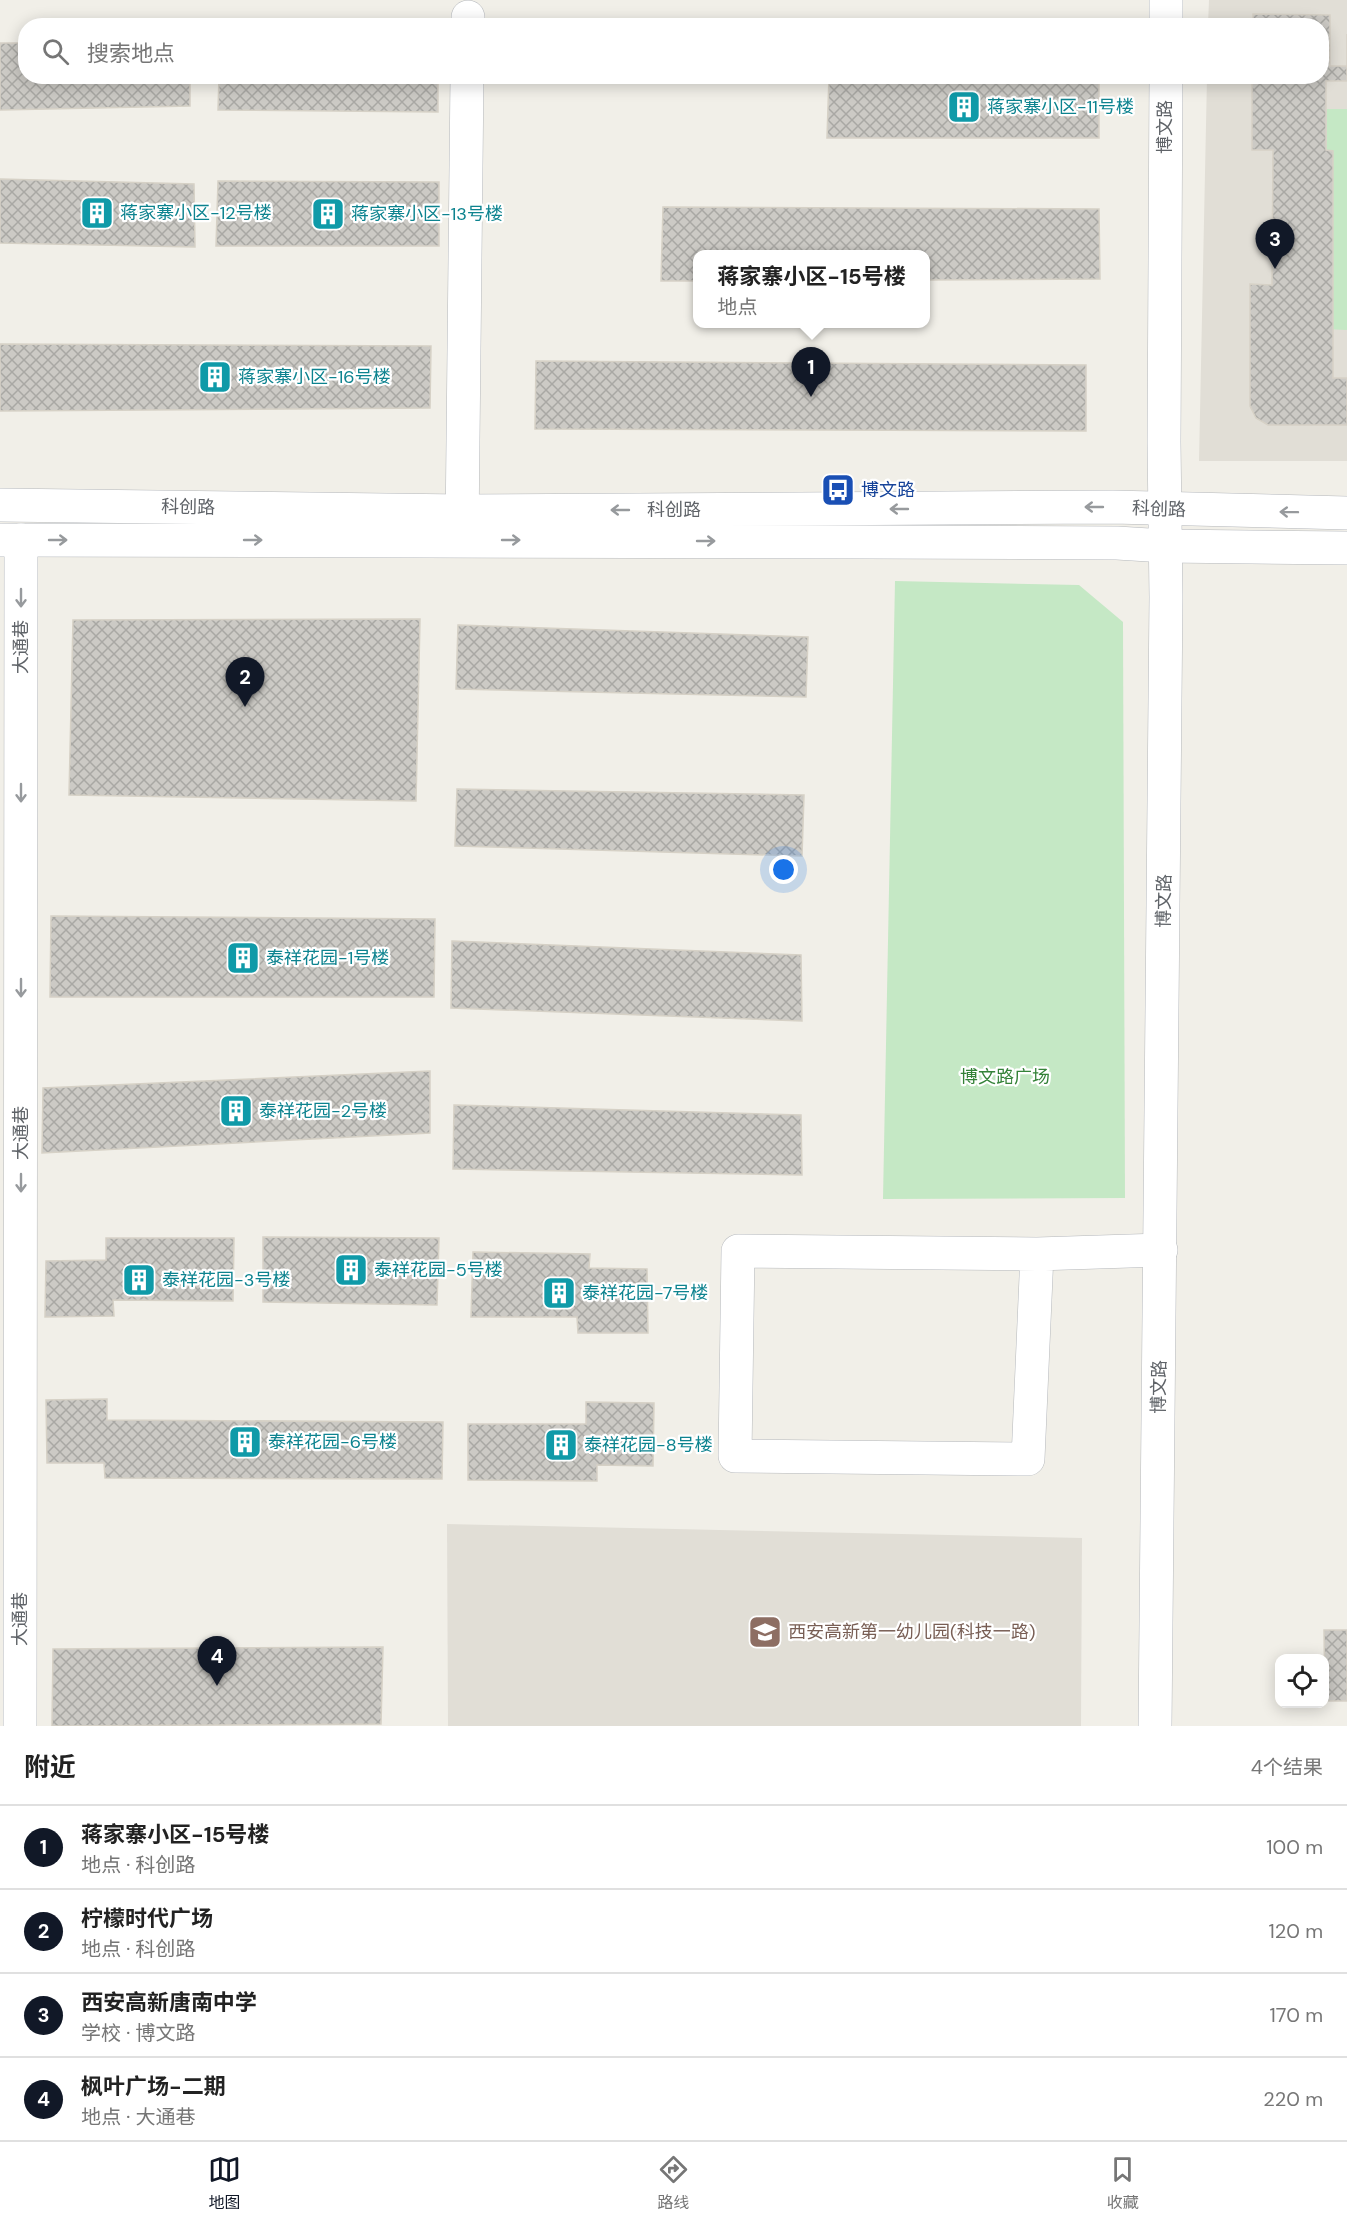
<!DOCTYPE html>
<html lang="zh">
<meta charset="utf-8">
<style>
body{margin:0;font-family:"DM Sans","Noto Sans SC",sans-serif;background:#f6f6f6;color:#222}
.controls{position:absolute;right:18px;bottom:18px;display:grid;overflow:hidden;border-radius:12px;box-shadow:0 3px 15px #0003}
.controls button{width:54px;height:54px;display:grid;place-items:center;padding:0;border:0;border-bottom:2px solid #e0e0e0;background:#fff;color:#222;font:30px sans-serif}
.you{position:absolute;left:784px;top:870px;width:21px;height:21px;margin:-15px;border:4px solid #fff;border-radius:50%;background:#1a73e8;box-shadow:0 0 0 9px #1a73e833}
.badge{display:grid;place-items:center;width:39px;height:39px;border-radius:50%;background:#111827;color:#fff;font-size:20px;font-weight:700}
.pin{position:absolute;translate:-50% -50px;filter:drop-shadow(0 2px 3px #0008)}
.pin::after{content:'';position:absolute;top:32px;width:21px;height:18px;background:inherit;clip-path:polygon(0 0,100% 0,50% 100%)}
.popup{position:absolute;left:693px;top:250px;width:237px;height:78px;box-sizing:border-box;display:grid;place-content:center;border-radius:12px;background:#fff;filter:drop-shadow(0 2px 4px #0005);font-size:20px;white-space:nowrap;color:#767676}
.popup b{font-size:22px;color:#222}
.popup::after{content:'';position:absolute;left:50%;top:100%;margin-left:-12px;border:12px solid transparent;border-top-color:#fff}
.list{margin:0;padding:0;list-style:none}
h2{display:flex;justify-content:space-between;align-items:center;height:78px;margin:0;padding:0 24px;font-size:26px}
h2 small{font-size:20px;font-weight:400;color:#767676}
.list li{display:grid;grid-template-columns:39px 1fr auto;gap:18px;align-items:center;box-sizing:border-box;height:84px;padding:0 24px;border-top:2px solid #e0e0e0}
.list b{display:block;font-size:22px;white-space:nowrap}
.list p{margin:0;font-size:20px;white-space:nowrap;color:#767676}
.list em{font-size:20px;font-style:normal;color:#767676}
.icon{flex:none;width:33px;height:33px;fill:none;stroke:currentColor;stroke-width:2;stroke-linecap:round;stroke-linejoin:round}
.map{position:relative;flex:none;width:1347px;height:1726px;overflow:hidden}
.search{position:absolute;background:#fff;box-shadow:0 3px 15px #0003;left:18px;right:18px;top:18px;height:66px;display:flex;align-items:center;gap:15px;box-sizing:border-box;padding:0 21px;border-radius:24px;color:#767676;font-size:22px}
.sheet{height:414px;background:#fff}
nav{display:flex;justify-content:space-around;align-items:center;box-sizing:border-box;height:84px;border-top:2px solid #e0e0e0;background:#fff;font-size:16px;color:#767676}
nav a{display:grid;justify-items:center;gap:3px}
nav .on{color:#111827}
.map>svg:first-child{display:block}
.education{fill:#e1ded6}
.green{fill:#c5e8c5}
.building{fill:url(#building-cross-hatch);stroke:#d6d1c6;stroke-width:1.5}
.lines{fill:none;stroke-linecap:round;stroke-linejoin:round}
.minor-casing{stroke:#b5b8bc;stroke-width:34}
.minor{stroke:#fff;stroke-width:33}
.oneway{stroke:#979a9d}
.labels{text-anchor:middle;dominant-baseline:central;stroke-width:4.5;stroke-linejoin:round;paint-order:stroke}
.culture-label{font-size:18px;fill:#0d838f;stroke:#fff;text-anchor:start}
.street-label{font-size:18px;fill:#5f6368;stroke:#fff}
.transit-label{font-size:18px;fill:#164399;stroke:#fff;text-anchor:start}
.park-label{font-size:18px;fill:#348238;stroke:#fff}
.education-label{font-size:18px;fill:#785e54;stroke:#fff;text-anchor:start}
</style>
<div class="map">
<svg width="1347" height="1726" viewBox="0 0 1347 1726">
<defs>
<pattern id="building-cross-hatch" width="8" height="8" patternUnits="userSpaceOnUse" patternTransform="scale(1.5)"><rect width="8" height="8" fill="#cccac5"/><path d="M0 0l8 8M0 8l8-8" fill="none" stroke="#a9a8a4"/></pattern>
</defs>
<rect width="100%" height="100%" fill="#f1efe8"/>
<g class="education">
<polygon points="1209,0 1347,0 1347,461 1199,461 1207,77 1322,76 1322,26 1208,25"/>
<polygon points="447,1524 1082,1538 1081,1726 448,1726"/>
</g>
<g class="green">
<polygon points="1327,109 1347,109 1347,330 1326,329"/>
<polygon points="895,581 1079,585 1123,622 1125,1198 883,1199"/>
</g>
<g class="building">
<polygon points="1253,14 1330,15 1330,66 1347,66 1347,34 1347,81 1326,81 1326,150 1333,151 1333,378 1347,378 1347,425 1268,425 1256,418 1250,406 1250,284 1272,285 1272,282 1273,150 1252,150 1252,76 1322,76 1322,26 1253,26"/>
<polygon points="0,43 26,43 26,76 190,76 190,106 0,110"/>
<polygon points="219,76 438,76 438,112 218,110"/>
<polygon points="829,76 1099,76 1099,138 827,138"/>
<polygon points="0,179 194,184 195,247 0,243"/>
<polygon points="218,181 439,182 439,246 216,246"/>
<polygon points="663,207 1099,209 1100,279 925,280 925,255 697,255 697,281 661,281"/>
<polygon points="0,344 431,346 430,408 0,411"/>
<polygon points="536,361 1086,365 1086,431 535,429"/>
<polygon points="420,619 416,801 69,795 73,620"/>
<polygon points="458,625 808,637 806,697 456,689"/>
<polygon points="457,789 804,795 802,856 455,846"/>
<polygon points="51,916 435,919 434,997 50,997"/>
<polygon points="452,941 801,955 802,1021 451,1008"/>
<polygon points="430,1071 430,1133 42,1153 43,1088"/>
<polygon points="454,1105 801,1115 802,1175 453,1169"/>
<polygon points="263,1237 439,1238 437,1305 263,1302"/>
<polygon points="106,1238 234,1238 233,1301 113,1300 114,1316 45,1317 46,1261 106,1260"/>
<polygon points="473,1252 590,1254 589,1268 647,1269 648,1333 578,1333 577,1317 471,1317"/>
<polygon points="107,1399 107,1420 443,1422 442,1479 105,1478 104,1463 47,1463 46,1400"/>
<polygon points="586,1402 654,1403 653,1466 597,1465 597,1481 468,1480 468,1424 586,1424"/>
<polygon points="1324,1630 1347,1630 1347,1701 1325,1701"/>
<polygon points="383,1647 381,1724 52,1726 53,1649"/>
</g>
<g class="lines">
<defs>
<g id="minor">
<polyline points="468,26 468,17"/>
<polyline points="1166,26 1166,0"/>
<polyline points="0,505 462,511 1113,507 1347,513"/>
<polyline points="462,532 467,76"/>
<polyline points="0,540 866,542 1117,543 1165,546 1347,548"/>
<polyline points="1037,1254 1028,1459 735,1456 738,1251 1037,1254 1161,1250"/>
<polyline points="20,1726 21,540"/>
<polyline points="1155,1726 1166,597 1164,442 1166,76"/>
</g>
</defs>
<use href="#minor" class="minor-casing"/>
<use href="#minor" class="minor"/>
</g>
<defs><path id="oneway-shaft" d="M-6 0H5M1.5-3L5.5 0L1.5 3" fill="none" stroke-width="1.6" stroke-linecap="round" stroke-linejoin="round" transform="scale(1.5)"/></defs>
<g class="oneway">
<use href="#oneway-shaft" transform="translate(1094 507) rotate(180)"/>
<use href="#oneway-shaft" transform="translate(899 509) rotate(180)"/>
<use href="#oneway-shaft" transform="translate(620 510) rotate(180)"/>
<use href="#oneway-shaft" transform="translate(1289 512) rotate(-179)"/>
<use href="#oneway-shaft" transform="translate(58 540)"/>
<use href="#oneway-shaft" transform="translate(253 540)"/>
<use href="#oneway-shaft" transform="translate(511 540)"/>
<use href="#oneway-shaft" transform="translate(706 541)"/>
<use href="#oneway-shaft" transform="translate(21 598) rotate(90)"/>
<use href="#oneway-shaft" transform="translate(21 793) rotate(90)"/>
<use href="#oneway-shaft" transform="translate(21 988) rotate(90)"/>
<use href="#oneway-shaft" transform="translate(21 1183) rotate(90)"/>
</g>
<defs>
<symbol id="building-square" viewBox="-11 -11 22 22"><rect x="-9" y="-9" width="18" height="18" rx="4" fill="#0f9aa8" stroke="#fff"/><path d="M-4-6H4V6H1V3H-1V6H-4ZM-2.5-4.3h1.7v1.8h-1.7ZM.8-4.3h1.7v1.8H.8ZM-2.5-1h1.7V.8h-1.7ZM.8-1h1.7V.8H.8Z" fill="#fff"/></symbol>
<symbol id="bus-square" viewBox="-11 -11 22 22"><rect x="-9" y="-9" width="18" height="18" rx="4" fill="#1a4fb4" stroke="#fff"/><path d="M-5-6H5V4H4V6H2V4H-2V6H-4V4H-5ZM-3.5-4V0h7V-4ZM-3.5 1.2v1.5H-2V1.2ZM2 1.2v1.5H3.5V1.2Z" fill="#fff"/></symbol>
<symbol id="school-square" viewBox="-11 -11 22 22"><rect x="-9" y="-9" width="18" height="18" rx="4" fill="#8d6e63" stroke="#fff"/><path d="M0-5L7-2L0 1L-7-2ZM-4 1L0 2.5L4 1V4Q0 6-4 4Z" fill="#fff"/></symbol>
</defs>
<g fill-rule="evenodd">
<use href="#building-square" x="945" y="88" width="38" height="38"/>
<use href="#building-square" x="78" y="194" width="38" height="38"/>
<use href="#building-square" x="309" y="195" width="38" height="38"/>
<use href="#building-square" x="196" y="358" width="38" height="38"/>
<use href="#bus-square" x="819" y="471" width="38" height="38"/>
<use href="#building-square" x="224" y="939" width="38" height="38"/>
<use href="#building-square" x="217" y="1092" width="38" height="38"/>
<use href="#building-square" x="332" y="1251" width="38" height="38"/>
<use href="#building-square" x="120" y="1261" width="38" height="38"/>
<use href="#building-square" x="540" y="1274" width="38" height="38"/>
<use href="#building-square" x="226" y="1423" width="38" height="38"/>
<use href="#building-square" x="542" y="1426" width="38" height="38"/>
<use href="#school-square" x="746" y="1613" width="38" height="38"/>
</g>
<g class="labels">
<g class="culture-label">
<text x="987" y="107">蒋家寨小区-11号楼</text>
<text x="120" y="213">蒋家寨小区-12号楼</text>
<text x="351" y="214">蒋家寨小区-13号楼</text>
<text x="238" y="377">蒋家寨小区-16号楼</text>
<text x="266" y="958">泰祥花园-1号楼</text>
<text x="259" y="1111">泰祥花园-2号楼</text>
<text x="374" y="1270">泰祥花园-5号楼</text>
<text x="162" y="1280">泰祥花园-3号楼</text>
<text x="582" y="1293">泰祥花园-7号楼</text>
<text x="268" y="1442">泰祥花园-6号楼</text>
<text x="584" y="1445">泰祥花园-8号楼</text>
</g>
<g class="street-label">
<text transform="translate(1165 127) rotate(-90)">博文路</text>
<text transform="translate(188 507) rotate(1)">科创路</text>
<text transform="translate(1159 509) rotate(2)">科创路</text>
<text x="674" y="510">科创路</text>
<text transform="translate(21 647) rotate(-90)">大通巷</text>
<text transform="translate(1164 901) rotate(-89)">博文路</text>
<text transform="translate(21 1133) rotate(-90)">大通巷</text>
<text transform="translate(1159 1387) rotate(-89)">博文路</text>
<text transform="translate(20 1619) rotate(-90)">大通巷</text>
</g>
<g class="transit-label">
<text x="861" y="490">博文路</text>
</g>
<g class="park-label">
<text x="1005" y="1077">博文路广场</text>
</g>
<g class="education-label">
<text x="788" y="1632">西安高新第一幼儿园(科技一路)</text>
</g>
</g>
</svg>
<div class="controls">
<button><svg class="icon" aria-label="locate" viewBox="0 0 24 24"><circle cx="12" cy="12" r="6"/><path d="M12 2v4M12 18v4M2 12h4M18 12h4"/></svg></button>
</div>
<div class="you"></div>
<div class="pin badge" style="left:811px;top:397px">1</div>
<div class="popup"><b>蒋家寨小区-15号楼</b>地点</div>
<div class="pin badge" style="left:245px;top:707px">2</div>
<div class="pin badge" style="left:1275px;top:269px">3</div>
<div class="pin badge" style="left:217px;top:1686px">4</div>
<div class="search"><svg class="icon" aria-label="search" viewBox="0 0 24 24"><circle cx="10" cy="10" r="6"/><path d="M15 15l6 6"/></svg>搜索地点</div>
</div>
<section class="sheet">
<h2>附近<small>4个结果</small></h2>
<ul class="list">
<li><span class="badge">1</span><div><b>蒋家寨小区-15号楼</b><p>地点 · 科创路</p></div><em>100 m</em></li>
<li><span class="badge">2</span><div><b>柠檬时代广场</b><p>地点 · 科创路</p></div><em>120 m</em></li>
<li><span class="badge">3</span><div><b>西安高新唐南中学</b><p>学校 · 博文路</p></div><em>170 m</em></li>
<li><span class="badge">4</span><div><b>枫叶广场-二期</b><p>地点 · 大通巷</p></div><em>220 m</em></li>
</ul>
</section>
<nav>
<a class="on"><svg class="icon" aria-label="map" viewBox="0 0 24 24"><path d="M3 6l6-2 6 2 6-2v14l-6 2-6-2-6 2zM9 4v14M15 6v14"/></svg>地图</a>
<a><svg class="icon" aria-label="directions" viewBox="0 0 24 24"><path d="M12 3l9 9-9 9-9-9zM9 14v-3h6M13 9l2 2-2 2"/></svg>路线</a>
<a><svg class="icon" aria-label="saved" viewBox="0 0 24 24"><path d="M7 4h10v16l-5-4-5 4z"/></svg>收藏</a>
</nav>
